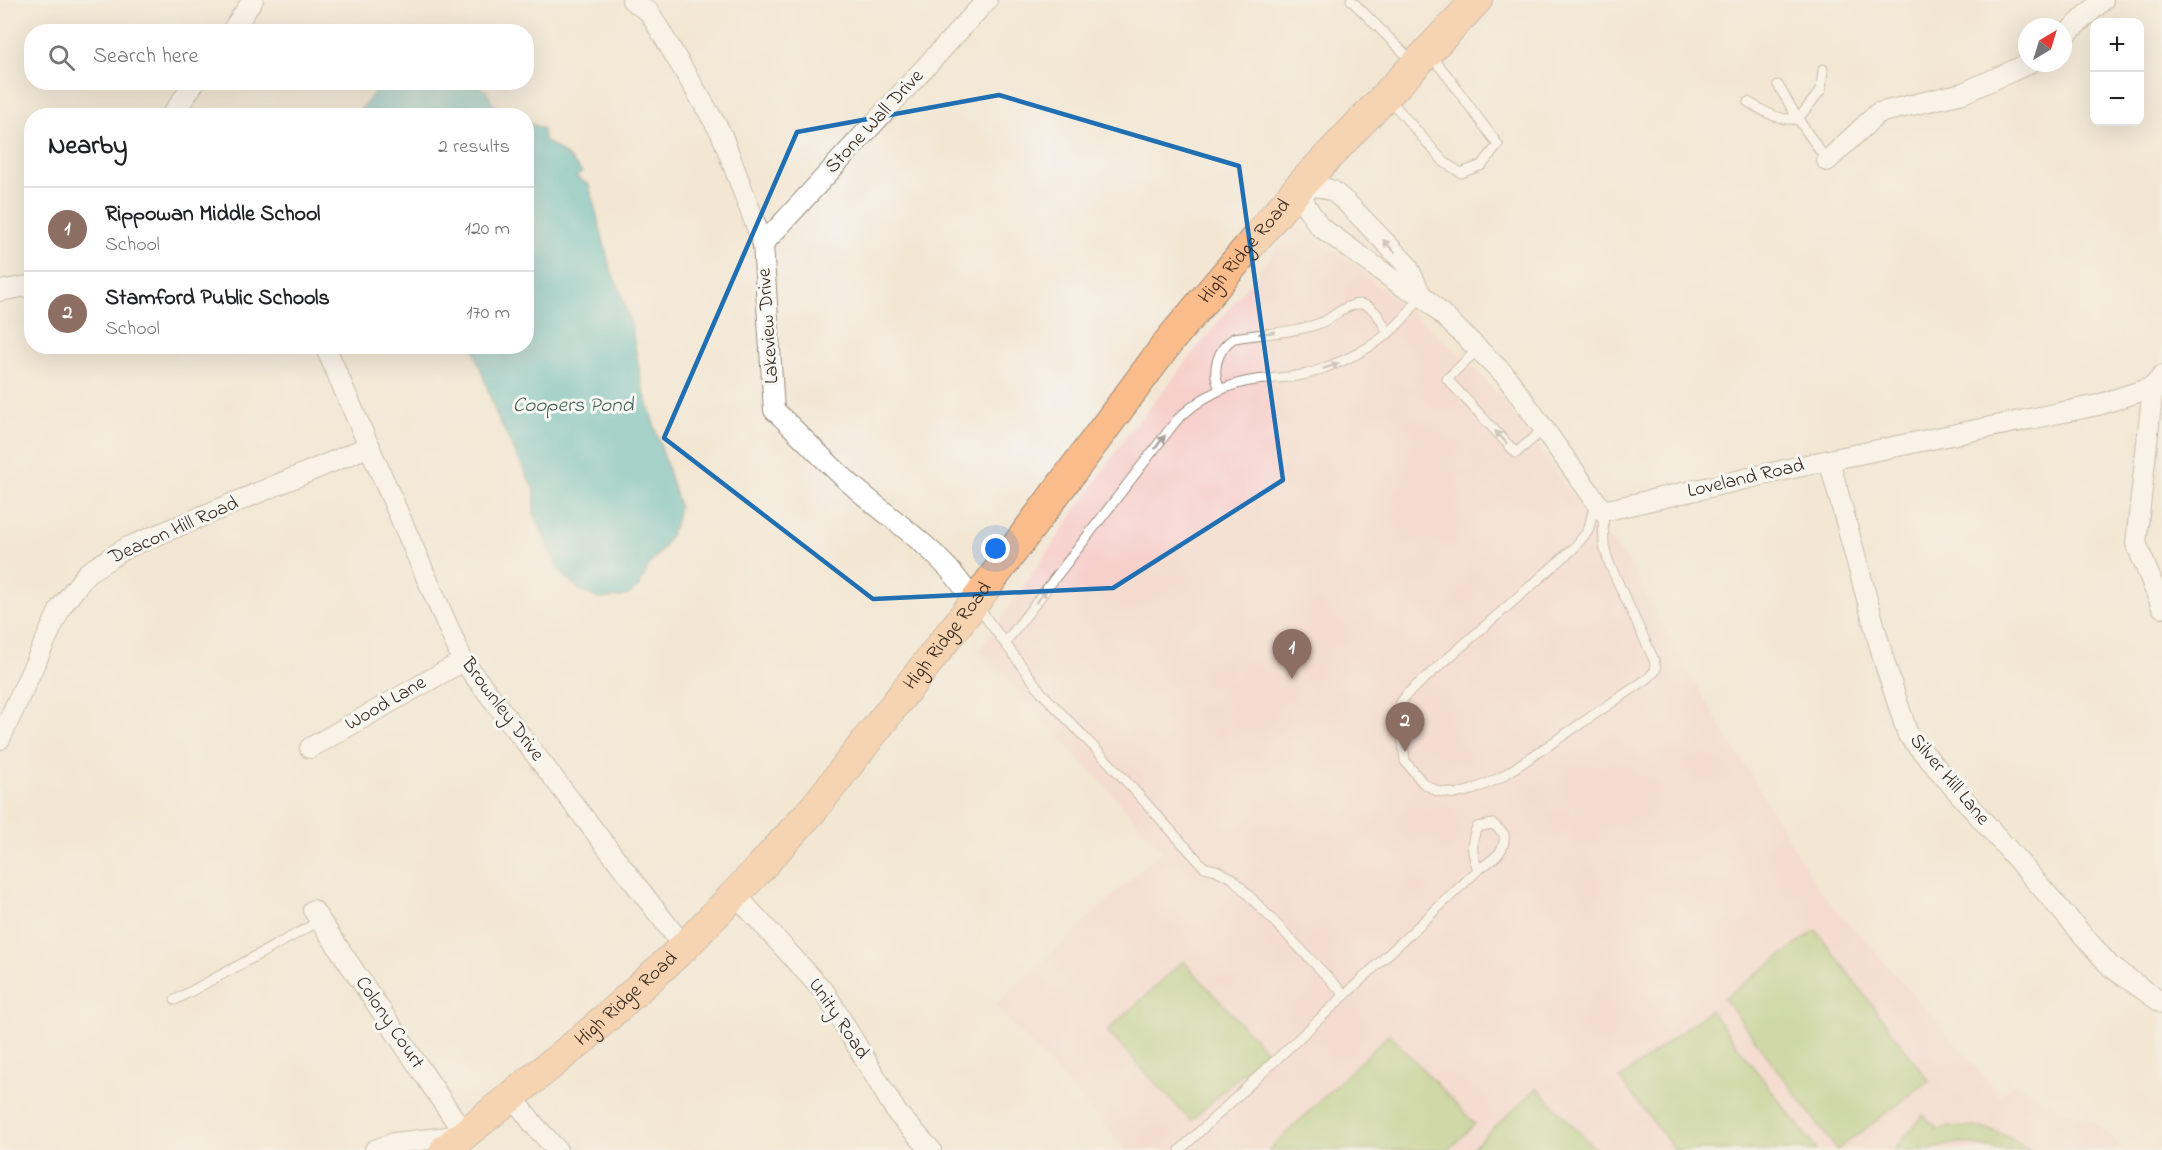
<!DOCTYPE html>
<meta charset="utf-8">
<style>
body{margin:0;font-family:"Indie Flower",sans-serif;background:#f2f2f2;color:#202124}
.controls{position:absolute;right:18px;top:18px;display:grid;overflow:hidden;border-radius:12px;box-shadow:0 6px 24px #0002}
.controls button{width:54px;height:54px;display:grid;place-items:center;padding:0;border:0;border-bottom:2px solid #e0e0e0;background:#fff;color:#202124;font:30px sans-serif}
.compass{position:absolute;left:2018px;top:18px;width:54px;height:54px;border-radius:50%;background:#fff;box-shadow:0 6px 24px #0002;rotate:38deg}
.you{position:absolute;left:996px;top:549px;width:21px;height:21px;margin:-15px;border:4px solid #fff;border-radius:50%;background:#1a73e8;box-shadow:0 0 0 9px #1a73e833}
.badge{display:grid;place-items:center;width:39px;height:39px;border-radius:50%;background:#0f766e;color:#fff;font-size:20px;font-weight:700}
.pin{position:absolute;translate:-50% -50px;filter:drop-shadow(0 2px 3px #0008)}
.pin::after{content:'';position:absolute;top:32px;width:21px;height:18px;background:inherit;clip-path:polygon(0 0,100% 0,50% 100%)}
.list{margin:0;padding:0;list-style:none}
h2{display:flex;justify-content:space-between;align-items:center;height:78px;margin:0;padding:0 24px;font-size:26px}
h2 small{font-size:20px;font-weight:400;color:#757577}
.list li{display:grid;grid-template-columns:39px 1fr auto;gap:18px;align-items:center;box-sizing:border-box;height:84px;padding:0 24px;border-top:2px solid #e0e0e0}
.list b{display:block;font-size:22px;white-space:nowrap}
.list p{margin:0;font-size:20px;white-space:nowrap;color:#757577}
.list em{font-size:20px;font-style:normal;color:#757577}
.icon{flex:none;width:33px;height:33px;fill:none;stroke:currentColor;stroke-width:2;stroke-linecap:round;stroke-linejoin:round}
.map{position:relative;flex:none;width:2162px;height:1150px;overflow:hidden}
.search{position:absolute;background:#fff;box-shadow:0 6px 24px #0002;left:24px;top:24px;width:510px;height:66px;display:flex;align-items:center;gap:15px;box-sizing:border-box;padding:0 21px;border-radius:24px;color:#757577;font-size:22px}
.panel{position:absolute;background:#fff;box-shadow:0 6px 24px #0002;left:24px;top:108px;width:510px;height:246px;border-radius:24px}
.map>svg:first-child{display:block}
.built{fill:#f7d0cc}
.green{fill:#a4c66f;stroke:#707846;stroke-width:1.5}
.water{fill:#49b8bf;stroke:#42716e;stroke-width:1.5}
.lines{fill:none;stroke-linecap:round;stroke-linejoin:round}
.service-casing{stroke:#978879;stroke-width:11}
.minor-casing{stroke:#978879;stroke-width:22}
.primary-casing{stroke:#978879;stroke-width:32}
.service{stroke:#fff;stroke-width:9}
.minor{stroke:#fff;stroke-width:20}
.primary{stroke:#fabc8b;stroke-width:30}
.oneway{fill:#a79f9a}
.marked{fill:none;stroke:#1f6fb2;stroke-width:4.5;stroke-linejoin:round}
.labels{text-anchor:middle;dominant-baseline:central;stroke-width:6;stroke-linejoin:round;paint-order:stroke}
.street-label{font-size:20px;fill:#3b2a1e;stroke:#f6f6f2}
.water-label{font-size:21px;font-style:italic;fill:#405c56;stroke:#f6f6f2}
</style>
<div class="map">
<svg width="2162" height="1150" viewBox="0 0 2162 1150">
<rect width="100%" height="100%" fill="#f6f6f2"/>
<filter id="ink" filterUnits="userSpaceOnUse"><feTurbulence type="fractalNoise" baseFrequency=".0167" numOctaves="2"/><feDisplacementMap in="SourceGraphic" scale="12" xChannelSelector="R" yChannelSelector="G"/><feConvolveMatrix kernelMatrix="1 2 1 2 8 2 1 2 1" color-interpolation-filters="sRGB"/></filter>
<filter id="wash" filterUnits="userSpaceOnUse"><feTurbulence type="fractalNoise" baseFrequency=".008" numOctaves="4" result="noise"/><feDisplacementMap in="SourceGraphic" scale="24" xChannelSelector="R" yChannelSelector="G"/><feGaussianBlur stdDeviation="1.35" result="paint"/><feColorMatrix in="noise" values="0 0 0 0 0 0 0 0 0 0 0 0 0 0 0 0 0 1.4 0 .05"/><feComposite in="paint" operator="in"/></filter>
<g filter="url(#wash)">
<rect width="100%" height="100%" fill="#f3e7d4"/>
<polygon class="built" points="1296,225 1359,269 1473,365 1526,428 1561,481 1628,561 1678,654 1820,890 1933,1017 1999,1095 2017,1082 2035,1096 2095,1123 2126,1150 1126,1150 995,1005 1162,850 980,650 1129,433"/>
<g class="green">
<polygon points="1816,930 1929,1081 1837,1150 1724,998"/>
<polygon points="1183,961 1266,1051 1191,1121 1107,1031"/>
<polygon points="1710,1010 1817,1150 1675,1150 1620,1079"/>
<polygon points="1389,1034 1475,1124 1448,1150 1269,1150"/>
<polygon points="1537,1088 1596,1150 1470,1150"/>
<path d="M1923,1115L1936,1127L1934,1130C1969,1121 2002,1129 2030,1150H1997L1971,1144L1957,1143L1929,1150H1894Z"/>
</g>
<g class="water">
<polygon points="380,82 469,83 487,91 492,104 512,115 355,115 369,100"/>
<path d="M527,122L543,129L544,141C559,148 571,159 582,172L576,177L589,185L611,271L621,293L632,329L642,385L679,506L675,525L664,547L649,565L639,587L626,596L599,599L578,589L559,570L534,514L535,492L497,416L473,347L526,346Z"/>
</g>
</g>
<g filter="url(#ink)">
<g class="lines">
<defs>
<g id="service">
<polyline points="1351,0 1413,62"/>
<polyline points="1778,85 1798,119 1821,90 1823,69"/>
<polyline points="1389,99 1444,162 1461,173 1482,165 1498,145 1446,74 1430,55"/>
<path d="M1748,102C1765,112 1778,121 1798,119L1827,161"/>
<polyline points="1478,349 1447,379 1516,453 1544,429"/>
<path d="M1220,389C1211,371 1217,349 1234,338C1263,333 1296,333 1323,322C1335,316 1350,300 1365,305C1377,309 1383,324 1388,334"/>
<polyline points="1595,503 1588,531 1573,549 1407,694 1400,704 1399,713 1405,761 1423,783 1437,791 1456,794 1472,790 1500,778 1647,679 1656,670 1654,660 1609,563 1604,546 1603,511"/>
<polyline points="978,607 1042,693 1114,768 1204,867 1216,870 1232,878 1345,995"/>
<path d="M1005,643L1176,421C1198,399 1225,384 1256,380C1272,378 1287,378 1302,375C1310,374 1317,371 1324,368C1364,354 1400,332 1421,294"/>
<polyline points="175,1000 320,921"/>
<path d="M1180,1150L1478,870C1492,859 1506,854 1504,834L1493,824L1477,827C1470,844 1472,854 1478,870"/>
</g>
<g id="minor">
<path d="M632,0L649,12L721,133L763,244L774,410C803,437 830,467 860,492C901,527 947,556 974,603"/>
<polyline points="231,32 253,0"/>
<polyline points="2063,37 2103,0"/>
<polyline points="171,116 195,82"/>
<polyline points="1827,161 1878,113 1963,93 2030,63"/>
<polyline points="763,244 987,0"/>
<polyline points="0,291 32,285"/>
<polyline points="1421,294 1402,286 1319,226 1306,206 1300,186 1321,187 1333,191 1348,204 1407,265 1421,294 1505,375 1603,511 1829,460 2098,405 2153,387 2162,376"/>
<polyline points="325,346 463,661 684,947"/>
<polyline points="2153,387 2136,543 2162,607"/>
<polyline points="1829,460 1884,661 1908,735 2110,966 2162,1003"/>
<polyline points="0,739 61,607 87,573 126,548 370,446"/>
<polyline points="310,748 463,661"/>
<polyline points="736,895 826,994 897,1113 931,1150"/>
<polyline points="313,910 465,1135 394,1143 375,1150"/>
<polyline points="512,1096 535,1126 557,1150"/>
</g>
<g id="primary">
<path id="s1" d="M445,1150L585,1037L684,947L758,870L815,807L974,603L1170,340L1300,186L1477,0"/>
</g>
</defs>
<use href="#service" class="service-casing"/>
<use href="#minor" class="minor-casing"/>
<use href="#primary" class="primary-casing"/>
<use href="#service" class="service"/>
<use href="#minor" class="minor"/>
<use href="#primary" class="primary"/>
</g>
<defs><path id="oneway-solid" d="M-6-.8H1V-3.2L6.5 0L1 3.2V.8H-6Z" transform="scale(1.5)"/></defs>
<g class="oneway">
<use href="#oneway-solid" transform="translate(1389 246) rotate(-134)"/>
<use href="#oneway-solid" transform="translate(1267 333) rotate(172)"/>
<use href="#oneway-solid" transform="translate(1331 366) rotate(-19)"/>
<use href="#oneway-solid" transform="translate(1501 437) rotate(-133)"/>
<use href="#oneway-solid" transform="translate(1160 442) rotate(-53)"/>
<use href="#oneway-solid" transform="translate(1041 596) rotate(-53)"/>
</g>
</g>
<path d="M0 0H2162V1150H0ZM999,95L1239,166L1283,480L1113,588L873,599L664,438L797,132Z" fill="#f3e7d4" fill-opacity=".55" fill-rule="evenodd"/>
<path class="marked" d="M999,95L1239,166L1283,480L1113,588L873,599L664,438L797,132Z"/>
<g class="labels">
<g class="street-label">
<text transform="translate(875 122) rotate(-47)">Stone Wall Drive</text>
<text stroke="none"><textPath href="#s1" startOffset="1208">High Ridge Road</textPath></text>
<text transform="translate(769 326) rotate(-94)">Lakeview Drive</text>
<text transform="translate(1746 479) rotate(-13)">Loveland Road</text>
<text transform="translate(174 531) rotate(-24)">Deacon Hill Road</text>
<text stroke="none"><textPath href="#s1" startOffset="722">High Ridge Road</textPath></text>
<text transform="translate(386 704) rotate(-30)">Wood Lane</text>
<text transform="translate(502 710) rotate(53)">Brownley Drive</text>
<text transform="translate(1949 780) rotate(50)">Silver Hill Lane</text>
<text stroke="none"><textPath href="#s1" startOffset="236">High Ridge Road</textPath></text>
<text transform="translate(838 1019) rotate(56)">Unity Road</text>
<text transform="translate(389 1023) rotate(56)">Colony Court</text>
</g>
<g class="water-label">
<text x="573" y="406">Coopers Pond</text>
</g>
</g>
</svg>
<div class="controls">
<button>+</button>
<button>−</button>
</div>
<svg class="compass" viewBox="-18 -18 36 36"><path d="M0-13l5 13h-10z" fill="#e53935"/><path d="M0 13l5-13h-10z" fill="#757577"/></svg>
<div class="you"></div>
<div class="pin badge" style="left:1292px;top:679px;background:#8d6e63">1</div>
<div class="pin badge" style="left:1405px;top:752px;background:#8d6e63">2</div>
<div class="search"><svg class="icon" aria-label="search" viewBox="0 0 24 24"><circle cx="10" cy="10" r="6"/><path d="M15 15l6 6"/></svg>Search here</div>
<section class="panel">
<h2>Nearby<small>2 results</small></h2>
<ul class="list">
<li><span class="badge" style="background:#8d6e63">1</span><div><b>Rippowan Middle School</b><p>School</p></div><em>120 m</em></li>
<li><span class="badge" style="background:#8d6e63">2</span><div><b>Stamford Public Schools</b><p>School</p></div><em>170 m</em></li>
</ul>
</section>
</div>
